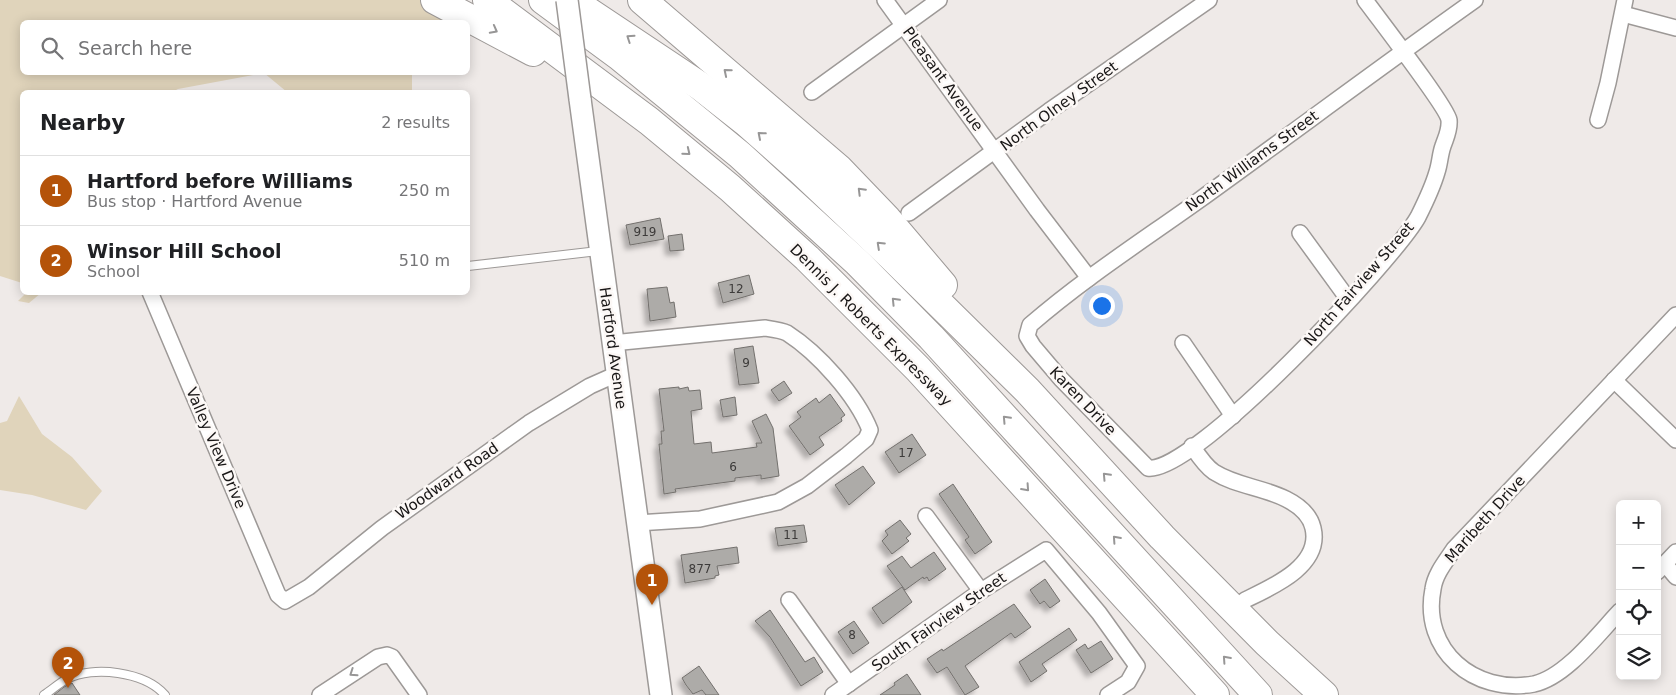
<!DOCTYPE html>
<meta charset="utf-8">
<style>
body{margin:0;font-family:"DejaVu Sans",sans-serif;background:#f2f2f2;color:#202124}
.controls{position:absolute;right:15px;bottom:15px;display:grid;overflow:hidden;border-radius:8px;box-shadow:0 2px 12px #0003}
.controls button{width:45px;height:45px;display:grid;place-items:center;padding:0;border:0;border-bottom:1px solid #e0e0e0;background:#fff;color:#202124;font:25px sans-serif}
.you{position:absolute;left:1101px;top:305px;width:18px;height:18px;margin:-12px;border:4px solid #fff;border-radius:50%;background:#1a73e8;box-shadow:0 0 0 8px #1a73e833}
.badge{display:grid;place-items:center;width:32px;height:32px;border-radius:50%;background:#b45309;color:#fff;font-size:16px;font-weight:700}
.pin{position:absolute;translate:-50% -41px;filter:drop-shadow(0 1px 2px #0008)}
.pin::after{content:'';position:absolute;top:26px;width:18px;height:15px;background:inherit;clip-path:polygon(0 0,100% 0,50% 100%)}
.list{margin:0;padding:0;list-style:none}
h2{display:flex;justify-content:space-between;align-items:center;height:65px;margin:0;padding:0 20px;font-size:21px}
h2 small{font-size:16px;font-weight:400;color:#757577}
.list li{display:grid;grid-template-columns:32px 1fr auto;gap:15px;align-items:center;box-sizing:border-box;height:70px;padding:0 20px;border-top:1px solid #e0e0e0}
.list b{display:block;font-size:19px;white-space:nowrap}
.list p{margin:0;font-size:16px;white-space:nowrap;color:#757577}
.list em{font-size:16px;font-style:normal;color:#757577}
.icon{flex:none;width:28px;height:28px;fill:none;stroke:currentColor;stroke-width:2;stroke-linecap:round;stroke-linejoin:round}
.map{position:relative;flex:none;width:1676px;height:695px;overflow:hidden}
.search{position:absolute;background:#fff;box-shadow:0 2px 12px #0003;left:20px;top:20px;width:450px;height:55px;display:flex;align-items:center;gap:12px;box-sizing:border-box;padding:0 18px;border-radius:8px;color:#757577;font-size:19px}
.panel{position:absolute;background:#fff;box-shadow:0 2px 12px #0003;left:20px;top:90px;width:450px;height:205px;border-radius:8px}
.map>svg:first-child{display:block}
.green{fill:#e0d4bb}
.building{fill:#adaba8;stroke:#73706d;filter:url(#shadow)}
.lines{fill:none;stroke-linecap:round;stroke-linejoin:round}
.service-casing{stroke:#9d9997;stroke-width:10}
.minor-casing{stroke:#9d9997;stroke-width:18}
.secondary-casing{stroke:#9d9997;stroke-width:24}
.motorway-casing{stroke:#9d9997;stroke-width:30}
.service{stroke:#fff;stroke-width:8}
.minor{stroke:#fff;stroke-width:15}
.secondary{stroke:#fff;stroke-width:21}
.motorway{stroke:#fff;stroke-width:28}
.secondary-bridge-casing{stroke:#9d9997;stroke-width:24;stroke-linecap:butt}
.secondary-bridge{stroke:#fff;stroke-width:21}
.oneway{stroke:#979696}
.labels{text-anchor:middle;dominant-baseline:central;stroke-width:5;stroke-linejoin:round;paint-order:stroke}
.number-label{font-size:12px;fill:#3d3b3a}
.street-label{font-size:15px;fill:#181616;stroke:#fcf8f6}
</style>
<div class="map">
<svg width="1676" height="695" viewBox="0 0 1676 695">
<defs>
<filter id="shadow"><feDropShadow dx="-4.5" dy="4.5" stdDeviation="2.5" flood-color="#0004"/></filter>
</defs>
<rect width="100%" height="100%" fill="#efeae8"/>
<g class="green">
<polygon points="0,0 431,0 450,22 22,22 22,72 412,73 412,92 287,92 264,73 178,89 172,92 22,92 22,283 0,276"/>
<polygon points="26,293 41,293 29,303 18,301"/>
<polygon points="19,396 42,434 72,457 102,491 86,510 32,495 0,490 0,423 7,421"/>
</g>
<g class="building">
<polygon points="660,218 664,239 630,245 626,225"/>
<polygon points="682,234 684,250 670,251 668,236"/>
<polygon points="749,275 754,294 723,303 718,283"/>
<polygon points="667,287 670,303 674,302 676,317 650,321 647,289"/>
<polygon points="753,346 759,383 739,385 734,349"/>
<polygon points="784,381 792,393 779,401 771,390"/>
<polygon points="679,387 679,389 688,387 689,391 700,390 702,409 691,411 694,444 711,442 712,453 757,447 756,443 762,443 752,421 766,414 773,428 779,476 761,479 761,475 735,478 735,481 675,489 676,492 664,494 659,444 662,444 661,431 664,431 659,389"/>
<polygon points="830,394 845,415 841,418 842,421 819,437 824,445 810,455 789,426 801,417 797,412 816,398 819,403"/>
<polygon points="735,397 737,415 723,417 720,400"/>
<polygon points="912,434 926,455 899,473 885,452"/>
<polygon points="863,466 875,483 849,505 835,485"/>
<polygon points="953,484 992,542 975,554 965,540 969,537 939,494"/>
<polygon points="900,520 911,534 906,538 909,541 892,554 882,541 888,535 885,531"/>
<polygon points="804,525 807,542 778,546 775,528"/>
<polygon points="737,547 739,563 717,566 719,575 715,576 715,578 685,583 681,555"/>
<polygon points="934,552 946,569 929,581 927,577 924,579 923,577 905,590 887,566 902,556 911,568"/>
<polygon points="1045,579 1060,601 1050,608 1044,601 1040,604 1030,590"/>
<polygon points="902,587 912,602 883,624 872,608"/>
<polygon points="1014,604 1031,627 1015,638 1011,633 965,666 979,687 965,695 947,667 937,673 927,659 942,649 943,651"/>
<polygon points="770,610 805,662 814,657 823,672 801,686 770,637 755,621"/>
<polygon points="854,621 869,643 853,654 838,632"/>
<polygon points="1069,628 1077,640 1042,664 1047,671 1031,682 1019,662"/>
<polygon points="1101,641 1113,659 1091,673 1076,650 1085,644 1088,649"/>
<polygon points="699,666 719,695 706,695 702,690 693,694 686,685 682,678"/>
<polygon points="907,674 921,695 880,695 895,685 894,683"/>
<polygon points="72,683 80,695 54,695 64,687"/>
</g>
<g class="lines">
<defs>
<g id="service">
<polyline points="468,266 598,251"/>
<path d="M44,695C52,690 59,683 67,679C93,665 145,672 165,695"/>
</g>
<g id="minor">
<polyline points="885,0 1037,210 1089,278"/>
<path d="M1365,0C1378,18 1447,107 1449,120C1450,130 1446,137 1443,146C1440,154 1440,163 1437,172C1433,186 1425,203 1418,217C1393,261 1193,475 1148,468L1061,379L1033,346L1027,336L1030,325C1083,279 1142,241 1198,201C1291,134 1382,66 1475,0"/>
<polyline points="1623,14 1676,28"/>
<polyline points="812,92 939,0"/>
<polyline points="1598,120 1608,83 1625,0"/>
<polyline points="909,213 1049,111 1209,0"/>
<polyline points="1300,233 1348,299"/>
<polyline points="150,292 278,595 285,601 309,587 382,528 529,423 590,386 617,374"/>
<path d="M612,343L765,328C772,329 781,330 787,333C818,353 856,395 870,430L866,439L846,456L807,486L778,502L700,519L637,523"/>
<polyline points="1183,343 1233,416"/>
<polyline points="1614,380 1676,440"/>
<path d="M1192,446C1198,455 1205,466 1214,472C1236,486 1262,487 1286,499C1298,505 1310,515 1313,528C1322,566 1272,587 1245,600"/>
<polyline points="926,516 981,591"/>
<polyline points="1665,564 1676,577"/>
<polyline points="1657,572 1676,552"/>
<polyline points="789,600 849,684"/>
<path d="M1620,611C1598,634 1566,677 1534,684C1474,695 1421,650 1433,589C1435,574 1446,561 1454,549L1676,315"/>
<polyline points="320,695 378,657 387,655 392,657 419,695"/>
<polyline points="833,695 981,591 1046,550 1099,613 1137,666 1128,682 1108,695"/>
</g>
<polyline id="secondary" points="580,99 661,695"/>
<g id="motorway">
<polyline points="435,0 533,52"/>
<polyline points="487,0 649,121 730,188 807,258 918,369 1215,695"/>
<polyline points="543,0 619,56 740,155 857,262 931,337 1258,695"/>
<polyline points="571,0 700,86 747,123 801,171 892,257 1027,390 1162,537 1267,643 1324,695"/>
<polyline points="642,0 839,169 887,219 943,285"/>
</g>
</defs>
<use href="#service" class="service-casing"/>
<use href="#minor" class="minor-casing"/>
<use href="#secondary" class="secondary-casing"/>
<use href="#motorway" class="motorway-casing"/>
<use href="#service" class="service"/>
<use href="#minor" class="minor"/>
<use href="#secondary" class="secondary"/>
<use href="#motorway" class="motorway"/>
<defs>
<polyline id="secondary-bridge" points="567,0 580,99"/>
</defs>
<use href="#secondary-bridge" class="secondary-bridge-casing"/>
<use href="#secondary-bridge" class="secondary-bridge"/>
</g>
<defs><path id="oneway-chevron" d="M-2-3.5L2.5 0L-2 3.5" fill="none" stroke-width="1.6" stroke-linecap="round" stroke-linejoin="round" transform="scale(1.25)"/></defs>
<g class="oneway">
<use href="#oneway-chevron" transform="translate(494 30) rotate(28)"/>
<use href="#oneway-chevron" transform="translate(630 38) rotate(-146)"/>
<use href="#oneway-chevron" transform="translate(727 72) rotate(-140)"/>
<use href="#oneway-chevron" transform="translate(761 135) rotate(-139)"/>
<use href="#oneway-chevron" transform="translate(687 152) rotate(39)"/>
<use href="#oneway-chevron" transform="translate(861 191) rotate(-135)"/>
<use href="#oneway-chevron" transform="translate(880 245) rotate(-137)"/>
<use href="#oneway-chevron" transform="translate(895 301) rotate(-134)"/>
<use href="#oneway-chevron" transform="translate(1006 419) rotate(-133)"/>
<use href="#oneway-chevron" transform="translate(1106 476) rotate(-133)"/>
<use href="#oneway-chevron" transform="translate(1026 488) rotate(48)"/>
<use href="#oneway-chevron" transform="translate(1116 539) rotate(-132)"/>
<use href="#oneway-chevron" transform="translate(1226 659) rotate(-132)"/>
<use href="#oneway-chevron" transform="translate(353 673) rotate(146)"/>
</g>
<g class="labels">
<g class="number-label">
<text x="645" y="232">919</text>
<text x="736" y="289">12</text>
<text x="746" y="363">9</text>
<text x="906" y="453">17</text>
<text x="733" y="467">6</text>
<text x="791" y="535">11</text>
<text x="700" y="569">877</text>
<text x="852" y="635">8</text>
</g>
<g class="street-label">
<text transform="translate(943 79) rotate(54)">Pleasant Avenue</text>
<text transform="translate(1059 106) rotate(-36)">North Olney Street</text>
<text transform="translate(1252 161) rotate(-36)">North Williams Street</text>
<text transform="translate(1359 284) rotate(-49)">North Fairview Street</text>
<text transform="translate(871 325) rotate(45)">Dennis J. Roberts Expressway</text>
<text transform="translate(613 348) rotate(82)">Hartford Avenue</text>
<text transform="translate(1083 401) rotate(46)">Karen Drive</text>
<text transform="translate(216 448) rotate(67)">Valley View Drive</text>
<text transform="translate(447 481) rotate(-35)">Woodward Road</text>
<text transform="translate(1485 519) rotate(-48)">Maribeth Drive</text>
<text transform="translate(939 622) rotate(-35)">South Fairview Street</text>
</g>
</g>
</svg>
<div class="controls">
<button>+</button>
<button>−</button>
<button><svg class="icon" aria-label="locate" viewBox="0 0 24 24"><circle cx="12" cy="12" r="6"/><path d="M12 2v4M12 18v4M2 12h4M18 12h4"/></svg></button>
<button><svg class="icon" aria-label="layers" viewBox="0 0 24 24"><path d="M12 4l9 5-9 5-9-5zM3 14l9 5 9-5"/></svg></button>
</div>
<div class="you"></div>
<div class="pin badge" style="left:652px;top:605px">1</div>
<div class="pin badge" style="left:68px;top:688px">2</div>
<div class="search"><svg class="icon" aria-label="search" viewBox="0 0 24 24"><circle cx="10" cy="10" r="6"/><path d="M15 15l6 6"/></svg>Search here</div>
<section class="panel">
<h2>Nearby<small>2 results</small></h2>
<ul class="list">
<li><span class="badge">1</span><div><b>Hartford before Williams</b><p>Bus stop · Hartford Avenue</p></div><em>250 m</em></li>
<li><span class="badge">2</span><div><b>Winsor Hill School</b><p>School</p></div><em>510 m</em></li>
</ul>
</section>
</div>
